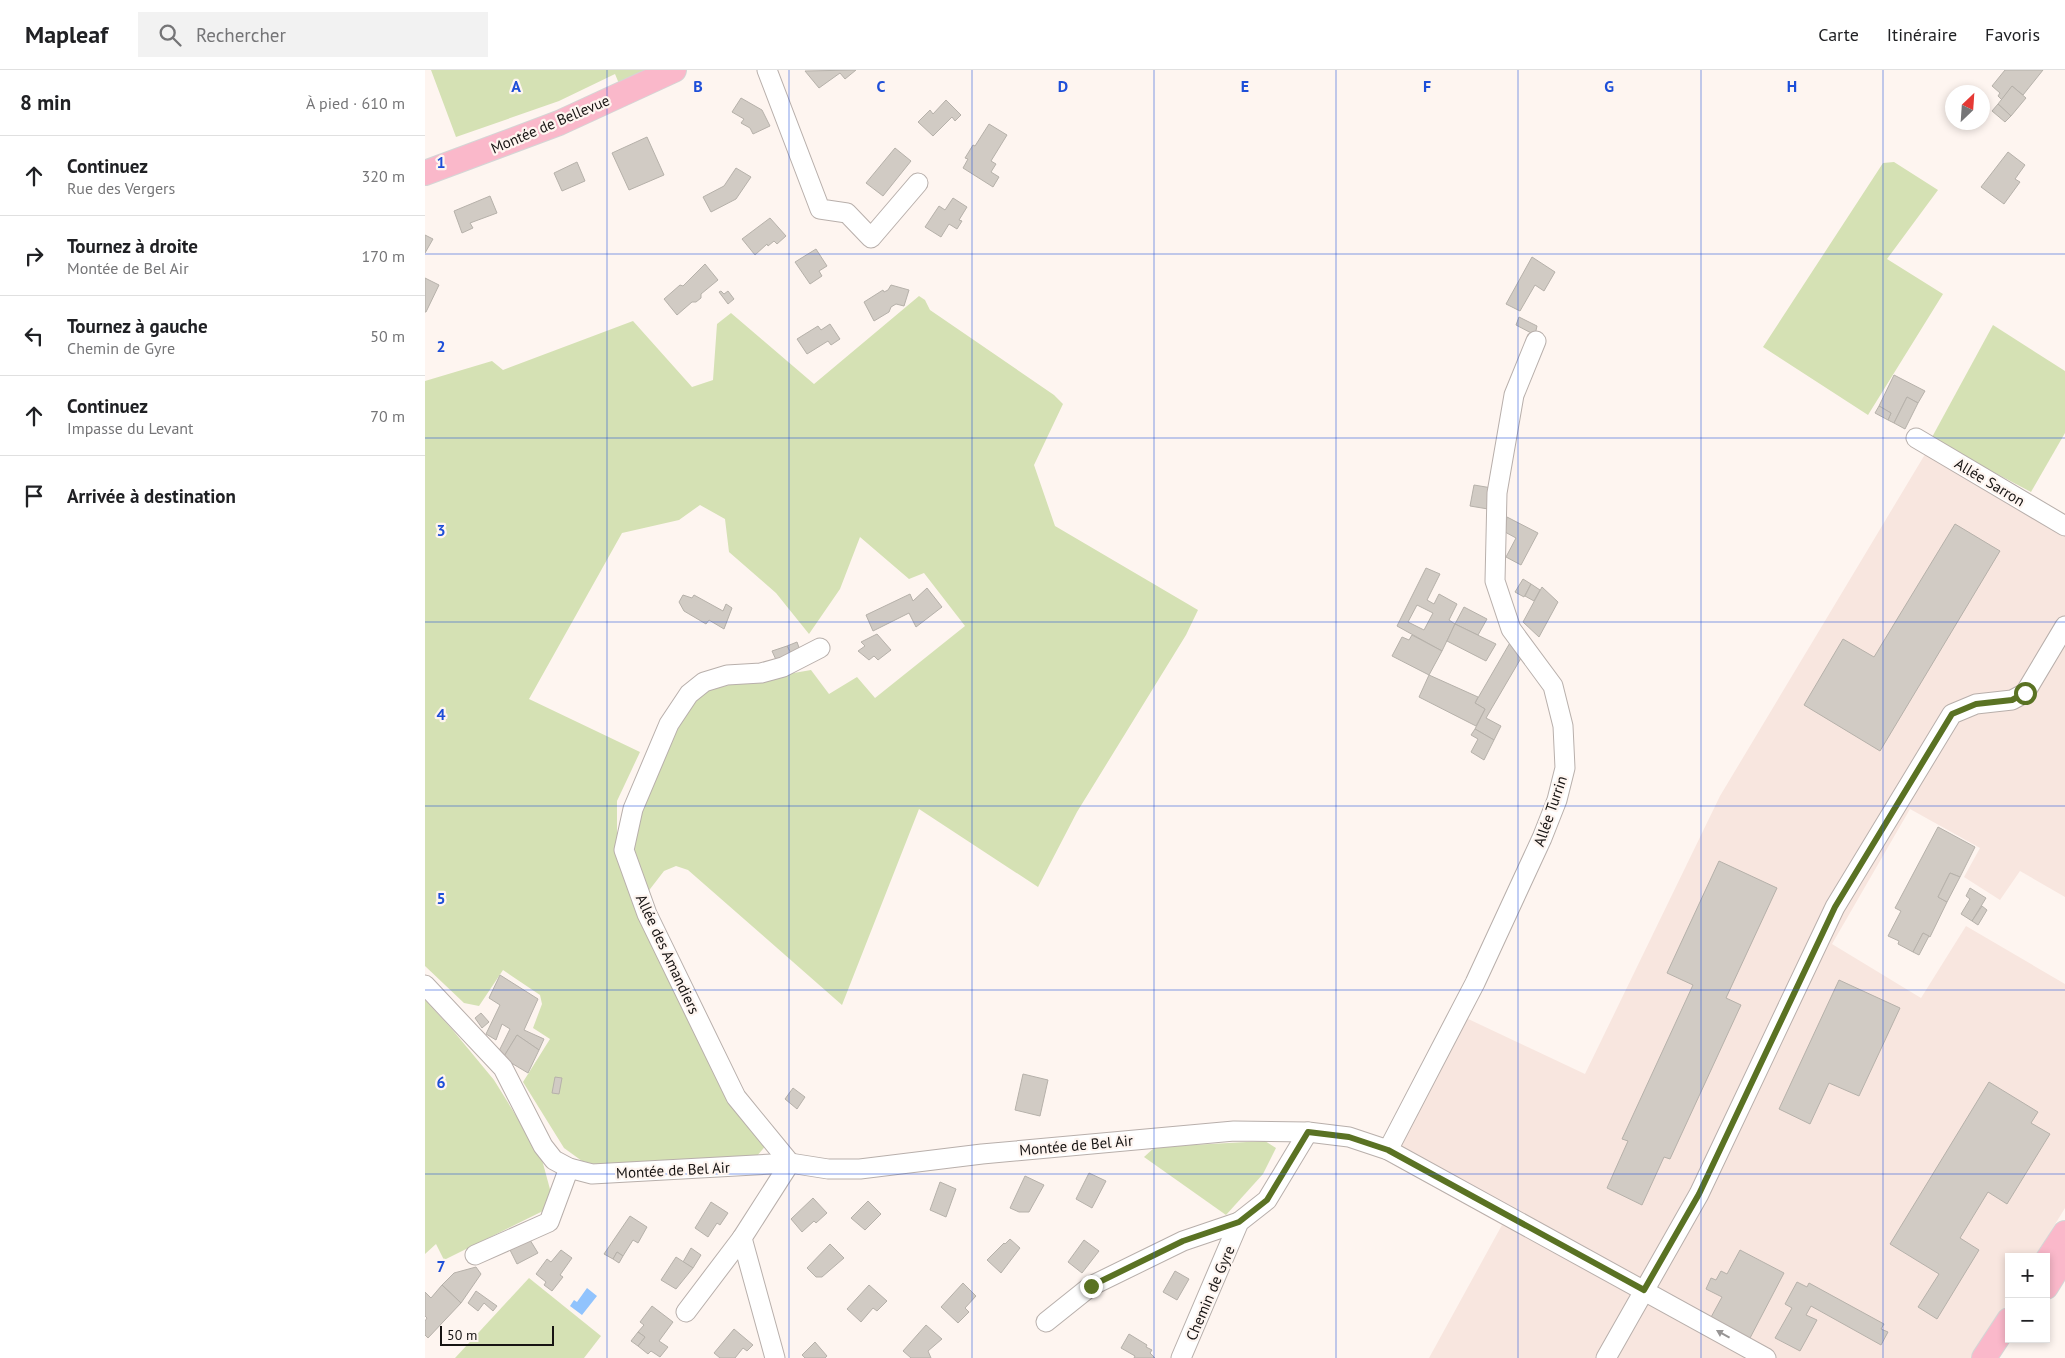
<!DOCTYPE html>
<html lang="fr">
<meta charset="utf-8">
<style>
body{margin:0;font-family:"PT Sans",sans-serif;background:#f2f2f2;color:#202124}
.controls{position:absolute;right:15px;bottom:15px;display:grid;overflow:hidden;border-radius:0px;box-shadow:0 2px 8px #0003}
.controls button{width:45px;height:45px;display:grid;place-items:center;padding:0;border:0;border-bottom:1px solid #e0e0e0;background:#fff;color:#202124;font:25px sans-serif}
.compass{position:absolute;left:1520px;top:15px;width:45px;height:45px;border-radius:50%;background:#fff;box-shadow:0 2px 8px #0003;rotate:25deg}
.scale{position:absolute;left:15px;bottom:12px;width:114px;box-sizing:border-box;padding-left:5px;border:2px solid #171413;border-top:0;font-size:14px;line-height:18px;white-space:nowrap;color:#171413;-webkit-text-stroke:4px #fef5f0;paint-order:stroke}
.stop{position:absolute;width:15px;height:15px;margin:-11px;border:4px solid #5a7223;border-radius:50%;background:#fff}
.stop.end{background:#5a7223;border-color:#fff;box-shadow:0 1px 5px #0008}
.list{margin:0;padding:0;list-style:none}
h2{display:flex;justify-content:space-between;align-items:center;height:65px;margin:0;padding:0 20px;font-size:21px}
h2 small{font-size:16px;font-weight:400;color:#757577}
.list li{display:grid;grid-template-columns:32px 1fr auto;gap:15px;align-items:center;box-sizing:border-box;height:80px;padding:0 20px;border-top:1px solid #e0e0e0}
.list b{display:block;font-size:19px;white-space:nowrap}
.list p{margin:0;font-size:16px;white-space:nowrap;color:#757577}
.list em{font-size:16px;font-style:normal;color:#757577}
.icon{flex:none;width:28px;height:28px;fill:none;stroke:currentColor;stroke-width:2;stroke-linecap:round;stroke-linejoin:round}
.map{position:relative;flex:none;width:1640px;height:1288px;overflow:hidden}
header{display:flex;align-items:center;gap:30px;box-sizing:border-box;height:70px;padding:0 25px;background:#fff;border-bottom:1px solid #e0e0e0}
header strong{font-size:24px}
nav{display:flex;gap:28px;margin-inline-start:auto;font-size:18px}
.search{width:350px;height:45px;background:#f2f2f2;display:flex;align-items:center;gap:12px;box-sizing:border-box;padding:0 18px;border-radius:0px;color:#757577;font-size:19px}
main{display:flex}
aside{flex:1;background:#fff}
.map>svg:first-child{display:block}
.built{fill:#f8e6df}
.green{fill:#d5e1b4}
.water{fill:#91c3fd}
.building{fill:#d1cbc4;stroke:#b6b1aa;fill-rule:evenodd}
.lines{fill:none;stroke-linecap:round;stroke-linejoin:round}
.minor-casing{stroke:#b8afab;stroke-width:21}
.major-casing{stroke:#d5d5d5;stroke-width:26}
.minor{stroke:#fff;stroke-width:19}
.major{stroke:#fab8ca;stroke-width:24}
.oneway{fill:#979595}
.route{stroke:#5a7223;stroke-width:6}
.grid{fill:none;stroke:#1d4ed8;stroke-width:1;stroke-opacity:0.55}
.labels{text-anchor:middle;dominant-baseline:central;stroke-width:4.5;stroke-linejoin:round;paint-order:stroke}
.street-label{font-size:15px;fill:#171413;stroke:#fef5f0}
.grid-label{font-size:16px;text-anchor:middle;font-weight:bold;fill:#1d4ed8;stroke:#fef5f0;stroke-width:4.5;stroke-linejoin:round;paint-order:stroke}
</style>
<header>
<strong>Mapleaf</strong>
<div class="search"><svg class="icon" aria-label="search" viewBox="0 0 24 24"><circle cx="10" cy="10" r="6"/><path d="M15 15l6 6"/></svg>Rechercher</div>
<nav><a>Carte</a><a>Itinéraire</a><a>Favoris</a></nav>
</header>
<main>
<aside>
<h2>8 min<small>À pied · 610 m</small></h2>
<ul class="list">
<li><svg class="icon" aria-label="ahead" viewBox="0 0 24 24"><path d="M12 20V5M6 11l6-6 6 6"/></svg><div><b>Continuez</b><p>Rue des Vergers</p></div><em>320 m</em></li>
<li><svg class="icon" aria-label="right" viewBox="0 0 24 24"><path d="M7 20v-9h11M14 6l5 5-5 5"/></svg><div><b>Tournez à droite</b><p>Montée de Bel Air</p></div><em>170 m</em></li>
<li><svg class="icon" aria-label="left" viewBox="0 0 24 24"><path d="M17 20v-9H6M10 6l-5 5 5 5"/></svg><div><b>Tournez à gauche</b><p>Chemin de Gyre</p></div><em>50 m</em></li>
<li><svg class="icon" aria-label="ahead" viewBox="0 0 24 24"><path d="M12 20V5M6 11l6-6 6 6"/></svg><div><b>Continuez</b><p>Impasse du Levant</p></div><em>70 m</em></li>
<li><svg class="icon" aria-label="arrive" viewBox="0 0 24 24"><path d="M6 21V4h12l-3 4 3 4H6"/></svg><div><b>Arrivée à destination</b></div></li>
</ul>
</aside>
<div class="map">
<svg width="1640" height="1288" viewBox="0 0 1640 1288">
<rect width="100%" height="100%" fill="#fef5f0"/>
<polygon class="built" points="1502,381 1640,466 1640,827 1595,801 1575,830 1539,807 1555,778 1485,739 1407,874 1496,928 1541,856 1640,914 1640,1138 1610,1187 1584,1187 1584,1230 1548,1288 1004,1288 1077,1155 967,1094 979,1064 1039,947 1160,1004 1295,726"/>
<g class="green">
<polygon points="6,0 227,0 195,16 190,4 134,31 31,67"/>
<polygon points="1469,92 1513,120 1462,189 1518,224 1443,345 1338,277 1458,93"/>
<polygon points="494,226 500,230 505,240 629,325 638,334 609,395 630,456 773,540 761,565 652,742 613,817 494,739 417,935 263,800 251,796 239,801 222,823 208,782 209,763 246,668 263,639 281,621 312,613 386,600 404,624 432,607 450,628 540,556 499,503 484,509 435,467 415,519 384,564 351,523 304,482 300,449 275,435 254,450 197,463 104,629 215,682 192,731 192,788 344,1072 331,1087 185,1098 157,1091 139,1078 98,1012 125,969 108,958 117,934 115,925 78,900 54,936 39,933 0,896 0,311 67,291 78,300 208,251 267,317 288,310 292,254 306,243 389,314"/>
<polygon points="1568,255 1640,301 1640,363 1606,422 1506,369"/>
<polygon points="0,930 26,958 69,1010 116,1086 126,1123 118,1141 19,1190 11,1174 0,1184"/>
<polygon points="840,1071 851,1078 838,1104 801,1145 719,1087 730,1077"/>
<polygon points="104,1208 176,1266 159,1288 30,1288"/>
</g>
<polygon class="water" points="162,1218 172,1226 157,1245 145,1236 149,1230 152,1232"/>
<g class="building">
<polygon points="431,0 420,9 415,3 394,18 380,1"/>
<polygon points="1580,0 1618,0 1598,25 1587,16 1577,30 1573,26 1575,23 1567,16"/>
<polygon points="1587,16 1601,28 1586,46 1573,34"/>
<polygon points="316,28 337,40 345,56 328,64 325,58 316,53 319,49 307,42"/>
<polygon points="521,30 536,45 530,51 527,47 508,66 493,52 505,40 508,44"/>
<polygon points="1573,34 1586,46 1580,52 1567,41"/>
<polygon points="564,54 582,65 566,91 571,94 566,102 574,107 568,117 538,98 543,89 540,88 548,75 550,76"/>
<polygon points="222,67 239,105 204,120 187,83"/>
<polygon points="470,78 486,91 458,126 441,113"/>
<polygon points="1583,82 1600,95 1590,109 1595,112 1579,134 1556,117"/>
<polygon points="152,92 160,111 137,121 129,103"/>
<polygon points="311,98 326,107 311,129 286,142 278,127 299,116"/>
<polygon points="65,126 72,143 45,153 48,158 37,163 29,141"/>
<polygon points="528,128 542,137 534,150 537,151 532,159 524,154 516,167 500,157 514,136 520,140"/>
<polygon points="345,148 361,166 352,174 349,171 343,176 342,174 330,185 317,169"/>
<polygon points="0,165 8,169 0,183"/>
<polygon points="391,179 402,196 394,201 397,206 385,214 370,192"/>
<polygon points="1107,187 1130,202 1119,221 1110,215 1095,241 1081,234"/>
<polygon points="280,194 293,210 276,224 276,228 271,232 267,232 252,245 239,229 255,215 258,216"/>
<polygon points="0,208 14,215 1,242 0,242"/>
<polygon points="466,215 484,220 479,236 471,234 466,237 464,242 449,251 439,232 458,220 459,222 463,220"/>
<polygon points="296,221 299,224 303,221 309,229 303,234 294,222"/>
<polygon points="1094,247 1112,256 1110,265 1091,255"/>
<polygon points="405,254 415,269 406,275 403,271 382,284 372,269 393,256 396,260"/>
<polygon points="1469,305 1500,321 1493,333 1482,327 1469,353 1463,350 1466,343 1454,336"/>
<polygon points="1482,327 1493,333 1480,359 1469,353"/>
<polygon points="1454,336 1466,343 1463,350 1450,343"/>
<polygon points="1049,415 1067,418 1063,439 1045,436"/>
<polygon points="1082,447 1113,463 1096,495 1081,487 1091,468 1080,462"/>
<polygon points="1530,454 1575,481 1455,681 1379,635 1418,569 1449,587"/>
<path d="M1001,498L1015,504L1002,530L1009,534L1014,524L1032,534L1024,550L1030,554L1017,581L972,556ZM992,535L1008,543L999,560L983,552Z"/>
<polygon points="1098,509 1106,514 1099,527 1090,522"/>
<polygon points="1106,514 1115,520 1109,531 1100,526"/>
<polygon points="1117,517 1133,532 1114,567 1098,552"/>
<polygon points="502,518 517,537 491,557 484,543 448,561 441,545 485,524 488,531"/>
<polygon points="258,525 267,528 269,525 298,541 301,534 307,538 299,559 284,550 281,554 259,541 254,532"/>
<polygon points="1039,537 1062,549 1053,565 1030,554"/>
<polygon points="1030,554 1071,574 1061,591 1022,571"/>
<polygon points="452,564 466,580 453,590 449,586 444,590 433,581 440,576 436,572"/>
<polygon points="987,565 1017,581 1004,605 967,586 977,567 984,570"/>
<polygon points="1086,571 1099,583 1061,648 1076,656 1069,670 1050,659 1060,639 1050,633"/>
<polygon points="372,572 376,583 368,587 362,576"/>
<polygon points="362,576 368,587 352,592 347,581"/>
<polygon points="1004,605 1053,627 1050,633 1060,639 1051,656 994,627"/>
<polygon points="1050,659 1069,670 1059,690 1046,682 1053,669 1046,665"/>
<polygon points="1513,757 1550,777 1535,807 1525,803 1513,827 1522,832 1505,867 1498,863 1488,882 1473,874 1474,871 1463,866 1476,841 1470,838"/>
<polygon points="1294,791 1352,818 1301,928 1316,935 1245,1089 1239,1087 1217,1135 1182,1118 1203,1071 1197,1069 1268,915 1242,903"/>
<polygon points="1525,803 1535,807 1522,832 1513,827"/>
<polygon points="1545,818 1561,828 1547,851 1536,844 1545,829 1541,826"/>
<polygon points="1557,836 1562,840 1553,855 1547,851"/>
<polygon points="1498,863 1504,866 1494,885 1488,882"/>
<polygon points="75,905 113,929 99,960 119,969 114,980 92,965 78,988 73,983 85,959 77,954 71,970 61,964 75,935 64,928"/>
<polygon points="1414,910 1475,938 1434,1026 1404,1013 1385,1054 1354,1039"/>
<polygon points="56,943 64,952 57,958 50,948"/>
<polygon points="92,965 114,980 103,1003 78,988"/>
<polygon points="598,1004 623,1010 615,1046 590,1040"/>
<polygon points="130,1007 137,1008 134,1024 127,1023"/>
<polygon points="1564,1012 1613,1042 1606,1053 1625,1064 1582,1134 1563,1122 1535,1168 1554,1180 1512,1249 1493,1237 1514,1204 1465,1174"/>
<polygon points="368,1018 380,1027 372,1039 360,1029"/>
<polygon points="664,1103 681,1111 667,1138 651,1129"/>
<polygon points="600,1106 619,1115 604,1142 594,1142 585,1138"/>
<polygon points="515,1112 531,1119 521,1147 505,1140"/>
<polygon points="388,1128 402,1143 391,1153 389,1151 377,1162 366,1149"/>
<polygon points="443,1131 456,1144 440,1160 426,1148"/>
<polygon points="286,1132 303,1143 295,1155 292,1153 283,1167 270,1158"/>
<polygon points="205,1146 222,1157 213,1173 208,1170 198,1186 192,1182 188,1189 179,1184"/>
<polygon points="585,1169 595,1178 576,1203 562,1190 579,1173 580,1174"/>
<polygon points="105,1170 113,1183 92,1194 85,1180"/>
<polygon points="659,1170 674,1181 657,1203 643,1192"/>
<polygon points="405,1174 419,1188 397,1207 391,1207 382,1198"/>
<polygon points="266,1178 276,1185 268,1198 258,1192"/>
<polygon points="136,1180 147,1188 135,1205 138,1207 127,1221 119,1215 121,1212 111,1204 122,1189 126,1192"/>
<polygon points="1315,1180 1359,1203 1324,1270 1285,1249 1297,1227 1281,1219 1286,1208 1291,1210 1296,1201 1302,1204"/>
<polygon points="192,1182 198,1186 194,1193 188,1189"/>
<polygon points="251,1187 268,1198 251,1219 236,1210"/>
<polygon points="51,1197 56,1204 36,1233 17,1215 29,1203"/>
<polygon points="750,1201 764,1209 752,1230 738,1222"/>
<polygon points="1372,1212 1382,1217 1384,1213 1459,1254 1456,1259 1463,1262 1456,1275 1386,1236 1381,1245 1392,1250 1375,1281 1350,1268 1367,1238 1360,1234"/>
<polygon points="538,1213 551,1226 540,1238 544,1242 533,1253 516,1237"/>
<polygon points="17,1215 36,1233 3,1268 0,1265 0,1251 2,1248 0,1246 0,1222 6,1228"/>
<polygon points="444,1215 462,1231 452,1241 448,1238 436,1252 422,1239"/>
<polygon points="51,1221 72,1236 68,1241 59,1233 53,1241 43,1233"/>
<polygon points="227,1236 248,1252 234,1271 243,1277 235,1287 226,1281 223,1284 213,1276 220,1267 213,1262 219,1255 215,1252"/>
<polygon points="501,1255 517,1269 503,1281 506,1288 486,1288 478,1281"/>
<polygon points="309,1259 328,1275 322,1281 318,1278 310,1288 295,1288 289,1283"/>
<polygon points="213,1262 220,1267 213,1276 206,1271"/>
<polygon points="704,1264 722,1275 721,1277 727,1280 725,1283 730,1288 709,1288 710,1286 696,1278"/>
<polygon points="390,1272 402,1286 400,1288 380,1288 377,1285"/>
</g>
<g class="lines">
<defs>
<g id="minor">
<polyline points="342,0 395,139 422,143 446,168 493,113"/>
<polyline points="1491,368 1640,456"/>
<polyline points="0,915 78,998 118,1076 129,1090 144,1098 167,1104 365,1093 403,1099 435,1099 557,1084 809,1061 883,1062 924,1067 963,1080 1341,1288"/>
<polyline points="963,1080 1050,913 1117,768 1132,730 1140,698 1138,656 1128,616 1086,559 1070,511 1072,423 1089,325 1111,271"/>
<polyline points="50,1185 124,1152 144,1098"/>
<polyline points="261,1242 317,1168"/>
<polyline points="621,1252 666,1216 758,1171 814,1152"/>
<polyline points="350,1288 317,1168 365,1093 311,1027 222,844 199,780 208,739 244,654 264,624 279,612 302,605 336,603 358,597 395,578"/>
<polyline points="756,1288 814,1152 842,1130 883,1062"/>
<polyline points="1181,1288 1274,1124 1410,837 1527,644 1551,634 1587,630 1600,623 1640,556"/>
</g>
<g id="major">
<polyline points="0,103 134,53 249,0"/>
<polyline points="1621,1192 1640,1163"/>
<polyline points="1621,1217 1640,1186"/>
<polyline points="1559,1288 1584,1250"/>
</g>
</defs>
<use href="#minor" class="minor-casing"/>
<use href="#major" class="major-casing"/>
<use href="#minor" class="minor"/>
<use href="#major" class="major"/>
</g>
<defs><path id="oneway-solid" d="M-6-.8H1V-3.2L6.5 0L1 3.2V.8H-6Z" transform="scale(1.25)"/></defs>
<use class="oneway" href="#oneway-solid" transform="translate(1298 1264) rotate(-151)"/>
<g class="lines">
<polyline class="route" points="666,1216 758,1171 814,1152 842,1130 883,1062 924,1067 963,1080 1219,1220 1274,1124 1410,837 1527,644 1551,634 1587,630 1600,623"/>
</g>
<path class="grid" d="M182,0V1288M364,0V1288M547,0V1288M729,0V1288M911,0V1288M1093,0V1288M1276,0V1288M1458,0V1288M0,184H1640M0,368H1640M0,552H1640M0,736H1640M0,920H1640M0,1104H1640"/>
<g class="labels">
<g class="street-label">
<text transform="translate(125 54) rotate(-23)">Montée de Bellevue</text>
<text transform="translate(1565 412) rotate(31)">Allée Sarron</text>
<text transform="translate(1125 741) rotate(-71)">Allée Turrin</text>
<text transform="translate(243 884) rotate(65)">Allée des Amandiers</text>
<text transform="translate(651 1075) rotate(-5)">Montée de Bel Air</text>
<text transform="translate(248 1100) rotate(-3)">Montée de Bel Air</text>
<text transform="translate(785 1223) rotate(-67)">Chemin de Gyre</text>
</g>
</g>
<g class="grid-label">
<text x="91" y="22">A</text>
<text x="273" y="22">B</text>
<text x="456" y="22">C</text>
<text x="638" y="22">D</text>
<text x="820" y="22">E</text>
<text x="1002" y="22">F</text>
<text x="1184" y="22">G</text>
<text x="1367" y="22">H</text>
<text x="16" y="98">1</text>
<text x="16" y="282">2</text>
<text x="16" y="466">3</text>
<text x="16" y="650">4</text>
<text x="16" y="834">5</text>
<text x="16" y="1018">6</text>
<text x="16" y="1202">7</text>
</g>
</svg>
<div class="controls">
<button>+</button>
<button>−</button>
</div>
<svg class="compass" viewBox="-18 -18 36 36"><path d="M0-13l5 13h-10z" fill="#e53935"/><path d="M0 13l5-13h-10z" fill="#757577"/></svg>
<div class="scale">50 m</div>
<div class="stop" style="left:1600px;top:623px"></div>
<div class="stop end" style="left:666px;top:1216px"></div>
</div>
</main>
